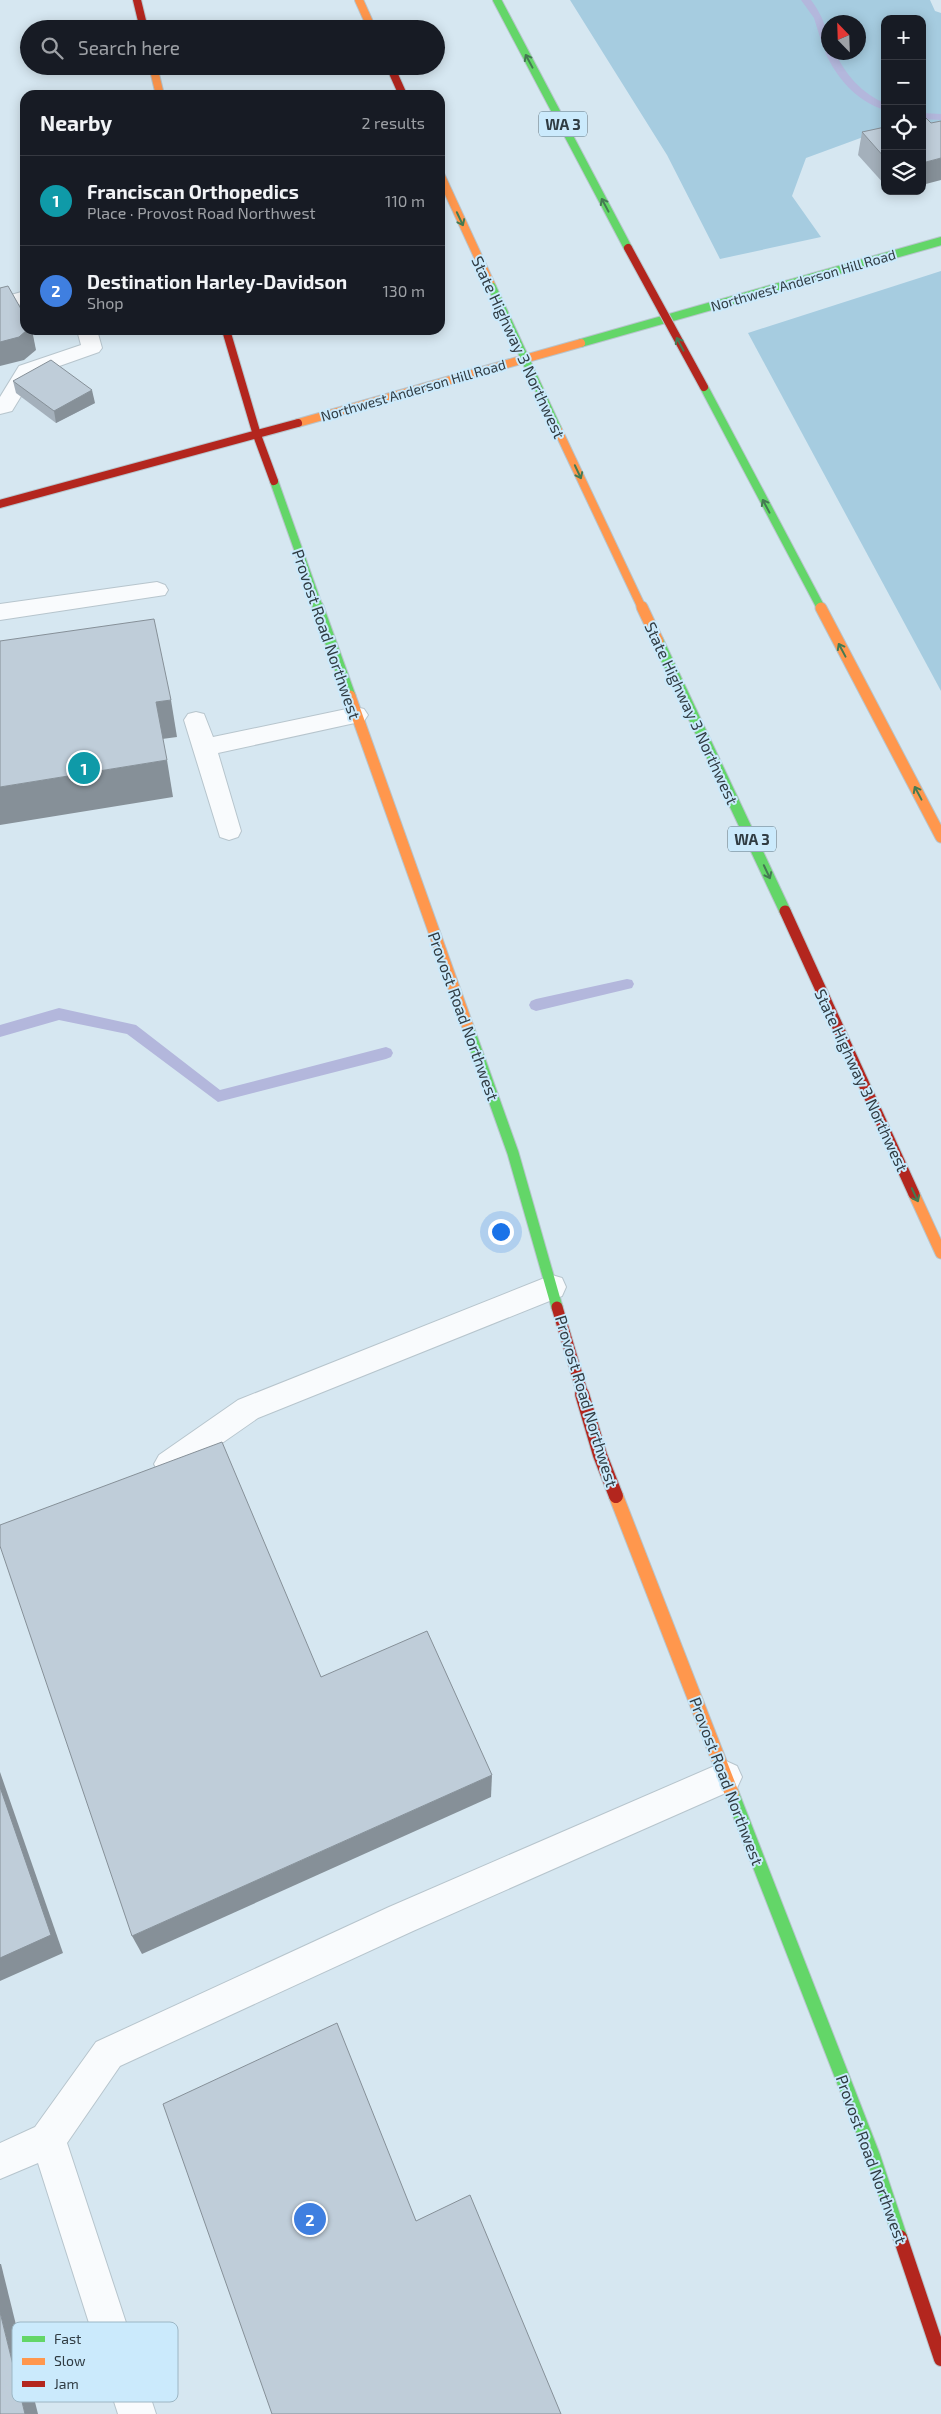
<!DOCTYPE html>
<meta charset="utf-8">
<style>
body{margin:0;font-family:"Exo 2",sans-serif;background:#20242c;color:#f1f3f6}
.controls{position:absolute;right:15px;top:15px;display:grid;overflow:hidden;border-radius:10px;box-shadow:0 2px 12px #0003}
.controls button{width:45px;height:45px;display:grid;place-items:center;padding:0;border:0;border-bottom:1px solid #363941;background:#171b24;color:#f1f3f6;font:25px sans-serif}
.compass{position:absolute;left:821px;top:15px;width:45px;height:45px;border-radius:50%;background:#171b24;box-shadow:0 2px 12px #0003;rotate:337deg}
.you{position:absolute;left:500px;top:1231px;width:18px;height:18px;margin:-12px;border:4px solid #fff;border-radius:50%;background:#1a73e8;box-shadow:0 0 0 8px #1a73e833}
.badge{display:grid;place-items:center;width:32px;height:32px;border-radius:50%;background:#6a7880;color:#fff;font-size:16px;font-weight:700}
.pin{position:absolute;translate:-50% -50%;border:2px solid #fff;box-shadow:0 1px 5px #0006}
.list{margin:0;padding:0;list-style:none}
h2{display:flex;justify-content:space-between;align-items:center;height:65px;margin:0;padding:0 20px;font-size:21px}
h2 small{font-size:16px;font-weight:400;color:#9ea1a6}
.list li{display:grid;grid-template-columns:32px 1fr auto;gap:15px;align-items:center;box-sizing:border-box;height:90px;padding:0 20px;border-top:1px solid #363941}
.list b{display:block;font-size:19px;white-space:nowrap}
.list p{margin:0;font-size:16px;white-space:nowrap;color:#9ea1a6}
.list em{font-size:16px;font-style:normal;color:#9ea1a6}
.icon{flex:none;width:28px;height:28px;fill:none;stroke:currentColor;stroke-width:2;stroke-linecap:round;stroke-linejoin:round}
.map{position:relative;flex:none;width:941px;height:2414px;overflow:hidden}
.search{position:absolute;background:#171b24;box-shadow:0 2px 12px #0003;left:20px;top:20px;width:425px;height:55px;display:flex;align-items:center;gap:12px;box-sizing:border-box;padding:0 18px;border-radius:28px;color:#9ea1a6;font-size:19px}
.panel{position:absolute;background:#171b24;box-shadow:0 2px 12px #0003;left:20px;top:90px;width:425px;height:245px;border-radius:15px}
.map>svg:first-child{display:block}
.forest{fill:#a6cce0;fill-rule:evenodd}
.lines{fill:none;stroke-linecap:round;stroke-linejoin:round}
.stream{fill:#b3b7dc;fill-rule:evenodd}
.lane-casing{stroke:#b7c5cd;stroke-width:2}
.fast-far2-casing{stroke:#b7c5cd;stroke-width:10}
.fast-far1-casing{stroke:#b7c5cd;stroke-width:13}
.fast-casing{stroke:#b7c5cd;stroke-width:16}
.slow-far2-casing{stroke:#b7c5cd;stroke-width:10}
.slow-far1-casing{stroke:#b7c5cd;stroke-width:13}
.slow-casing{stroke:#b7c5cd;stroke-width:16}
.jam-far2-casing{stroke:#b7c5cd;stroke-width:10}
.jam-far1-casing{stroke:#b7c5cd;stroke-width:13}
.jam-casing{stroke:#b7c5cd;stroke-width:16}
.lane{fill:#f9fbfd;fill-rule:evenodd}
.fast-far2{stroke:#63d668;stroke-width:8}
.fast-far1{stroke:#63d668;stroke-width:11}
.fast{stroke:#63d668;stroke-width:14}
.slow-far2{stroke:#ff974d;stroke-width:8}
.slow-far1{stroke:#ff974d;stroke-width:11}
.slow{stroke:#ff974d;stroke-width:14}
.jam-far2{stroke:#b3261e;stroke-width:8}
.jam-far1{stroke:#b3261e;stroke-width:11}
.jam{stroke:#b3261e;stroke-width:14}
.fast-bridge-casing{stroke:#b7c5cd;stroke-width:10;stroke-linecap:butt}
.jam-bridge-casing{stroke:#b7c5cd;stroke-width:10;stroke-linecap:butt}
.fast-bridge{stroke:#63d668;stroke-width:8}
.jam-bridge{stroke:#b3261e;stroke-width:8}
.wall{fill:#a4b0bb}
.shaded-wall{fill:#869098}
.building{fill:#bfcdd9;stroke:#869098}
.oneway{stroke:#447a52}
.labels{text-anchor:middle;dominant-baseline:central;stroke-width:4;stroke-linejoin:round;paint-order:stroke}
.far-street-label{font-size:14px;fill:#303c43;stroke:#cbeafc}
.shield{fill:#cbeafc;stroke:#5e707a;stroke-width:1}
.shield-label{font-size:15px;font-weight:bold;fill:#303c43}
.street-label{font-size:16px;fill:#303c43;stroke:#cbeafc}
.key{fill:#cbeafc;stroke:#9cb6c4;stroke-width:1}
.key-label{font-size:14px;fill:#303c43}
</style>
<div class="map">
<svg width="941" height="2414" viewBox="0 0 941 2414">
<rect width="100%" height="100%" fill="#d6e7f1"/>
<g class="forest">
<path d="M570,0H930L935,11L941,13V124L922,126V19H885V129L806,158L792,196L821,237L720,259L667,155ZM828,22H858V52H828Z"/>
<polygon points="941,271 941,691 748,333"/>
</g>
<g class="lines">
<g class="stream">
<path d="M801,0H811C824,18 828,30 828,52H835C845,74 862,94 885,103V110C857,102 836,77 825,52L827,50L823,47L814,18Z"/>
<polygon points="922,113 941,114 941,120 922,119"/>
<polygon points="627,979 632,980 634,984 632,988 536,1011 531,1009 529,1005 531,1001 536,999"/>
<polygon points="59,1008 136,1025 220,1090 386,1047 391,1049 393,1053 391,1057 386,1059 218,1102 127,1034 59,1020 0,1037 0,1025"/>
</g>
<defs>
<g id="lane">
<polygon points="25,291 25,303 0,310 0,298"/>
<polygon points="77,330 97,330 102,348 99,352 34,375 12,411 0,414 0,397 19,366 81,345"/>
<polygon points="157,582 165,585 168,590 165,595 0,620 0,604"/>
<polygon points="356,707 364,709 368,715 364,721 218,753 241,831 238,837 229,840 220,837 184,720 188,714 196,712 204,714 213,737"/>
<polygon points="552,1275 562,1278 566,1287 562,1296 258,1418 179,1473 169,1477 159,1473 154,1464 159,1455 238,1400"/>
<polygon points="726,1761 737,1766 742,1777 737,1788 413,1931 120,2066 67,2143 156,2414 118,2414 38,2163 0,2179 0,2143 35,2127 96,2042 389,1907"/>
</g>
<g id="fast-far2">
<polyline points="497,0 628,248"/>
<polyline points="581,343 941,241"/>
<polyline points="704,387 821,608"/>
<polyline points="274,481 319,608"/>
</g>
<g id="fast-far1">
<polyline points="318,607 350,696"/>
<polyline points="658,641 785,911"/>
<polyline points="468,1027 513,1153 557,1307"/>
</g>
<polyline id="fast" points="732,1794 873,2156 900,2237"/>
<g id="slow-far2">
<polyline points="359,0 372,29"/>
<polyline points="153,66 160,95"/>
<polyline points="440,174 492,287"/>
<polyline points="298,423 581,343"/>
<polyline points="557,428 642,608"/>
</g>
<g id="slow-far1">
<polyline points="642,607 658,641"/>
<polyline points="821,608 941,837"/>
<polyline points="350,696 468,1027"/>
<polyline points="914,1194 941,1253"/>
</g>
<polyline id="slow" points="616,1496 732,1794"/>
<g id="jam-far2">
<polyline points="137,0 144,29"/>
<polyline points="390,66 403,95"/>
<polyline points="226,330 257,435 274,481"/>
<polyline points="0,504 298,423"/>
</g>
<g id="jam-far1">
<polyline points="785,911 914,1194"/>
<polyline points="557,1307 583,1395"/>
</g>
<g id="jam">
<polyline points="582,1394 600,1455 616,1496"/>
<polyline points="900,2237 941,2359"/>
</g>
</defs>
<use href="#lane" class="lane-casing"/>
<use href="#fast-far2" class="fast-far2-casing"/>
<use href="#fast-far1" class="fast-far1-casing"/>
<use href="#fast" class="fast-casing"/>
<use href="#slow-far2" class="slow-far2-casing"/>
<use href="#slow-far1" class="slow-far1-casing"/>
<use href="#slow" class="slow-casing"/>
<use href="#jam-far2" class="jam-far2-casing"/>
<use href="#jam-far1" class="jam-far1-casing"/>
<use href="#jam" class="jam-casing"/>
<use href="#lane" class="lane"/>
<use href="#fast-far2" class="fast-far2"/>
<use href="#fast-far1" class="fast-far1"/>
<use href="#fast" class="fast"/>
<use href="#slow-far2" class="slow-far2"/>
<use href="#slow-far1" class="slow-far1"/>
<use href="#slow" class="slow"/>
<use href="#jam-far2" class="jam-far2"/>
<use href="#jam-far1" class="jam-far1"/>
<use href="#jam" class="jam"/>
<defs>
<polyline id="fast-bridge" points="492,287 557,428"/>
<polyline id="jam-bridge" points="628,248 704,387"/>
</defs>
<use href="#fast-bridge" class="fast-bridge-casing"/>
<use href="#jam-bridge" class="jam-bridge-casing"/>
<use href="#fast-bridge" class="fast-bridge"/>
<use href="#jam-bridge" class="jam-bridge"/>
</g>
<g class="wall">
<polygon points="922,118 931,123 941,121 922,185"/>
<polygon points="885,127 885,185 858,155 862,132"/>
<polygon points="13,381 95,403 56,423 16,393"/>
</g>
<g class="shaded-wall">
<polygon points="941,158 941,180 922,185 922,180 926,162"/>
<polygon points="27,330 32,330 36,350 24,360 0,366 0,342"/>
<polygon points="92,390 95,403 56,423 54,411"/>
<polygon points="171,700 177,737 162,739 156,702"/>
<polygon points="167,760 173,797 0,825 0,787"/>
<polygon points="0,1772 63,1953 0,1981"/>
<polygon points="492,1775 491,1797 142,1954 132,1936"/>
<polygon points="0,2264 1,2264 38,2414 25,2414 0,2312"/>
</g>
<g class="building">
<polygon points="925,117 931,123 941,121 941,158 926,162 922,158 922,118"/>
<polygon points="885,127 885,158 862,132"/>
<polygon points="8,286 25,316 25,330 27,330 19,337 0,342 0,288"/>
<polygon points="51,360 92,390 54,411 13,381"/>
<polygon points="154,619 171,700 156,702 167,760 0,787 0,641"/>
<polygon points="222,1442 321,1677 427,1631 492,1775 132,1936 0,1546 0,1525"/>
<polygon points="0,1787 51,1935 0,1958"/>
<polygon points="337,2023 416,2221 470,2195 561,2414 272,2414 163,2104"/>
<polygon points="0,2312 25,2414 0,2414"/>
</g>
<defs><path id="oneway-shaft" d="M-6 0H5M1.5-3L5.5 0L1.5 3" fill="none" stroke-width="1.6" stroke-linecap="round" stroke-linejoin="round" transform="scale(1.25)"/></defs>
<g class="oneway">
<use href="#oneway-shaft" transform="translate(529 61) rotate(-118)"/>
<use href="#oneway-shaft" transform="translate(605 205) rotate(-118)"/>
<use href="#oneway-shaft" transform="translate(460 219) rotate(65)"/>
<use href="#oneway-shaft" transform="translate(680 344) rotate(-118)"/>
<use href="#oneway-shaft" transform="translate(578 472) rotate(65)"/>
<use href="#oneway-shaft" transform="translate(766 506) rotate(-118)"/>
<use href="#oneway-shaft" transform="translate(842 650) rotate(-118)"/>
<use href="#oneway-shaft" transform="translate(918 793) rotate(-118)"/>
<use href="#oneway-shaft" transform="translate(767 872) rotate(65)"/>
<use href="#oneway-shaft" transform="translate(915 1195) rotate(65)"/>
</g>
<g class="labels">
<g class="far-street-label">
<text transform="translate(803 280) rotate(-16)">Northwest Anderson Hill Road</text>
<text transform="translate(413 390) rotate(-16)">Northwest Anderson Hill Road</text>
</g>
<g class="shield">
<rect x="539" y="111.5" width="48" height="25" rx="4"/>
<rect x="728" y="826.5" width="48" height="25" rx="4"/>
</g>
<g class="shield-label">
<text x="563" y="124">WA 3</text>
<text x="752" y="839">WA 3</text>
</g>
<g class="street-label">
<text transform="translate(519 347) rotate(65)">State Highway 3 Northwest</text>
<text transform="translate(327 634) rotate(71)">Provost Road Northwest</text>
<text transform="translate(692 713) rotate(65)">State Highway 3 Northwest</text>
<text transform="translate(464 1016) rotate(70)">Provost Road Northwest</text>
<text transform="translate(862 1080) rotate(65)">State Highway 3 Northwest</text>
<text transform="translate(587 1401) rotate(73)">Provost Road Northwest</text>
<text transform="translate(727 1781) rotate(69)">Provost Road Northwest</text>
<text transform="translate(872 2159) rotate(70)">Provost Road Northwest</text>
</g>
</g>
<rect x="12" y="2322" width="166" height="80" rx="8" class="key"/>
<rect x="22" y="2336" width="23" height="6" fill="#63d668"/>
<rect x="22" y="2358" width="23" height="7" fill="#ff974d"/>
<rect x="22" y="2381" width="23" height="6" fill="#b3261e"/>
<g class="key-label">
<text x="54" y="2344">Fast</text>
<text x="54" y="2366">Slow</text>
<text x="54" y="2389">Jam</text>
</g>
</svg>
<div class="controls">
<button>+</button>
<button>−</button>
<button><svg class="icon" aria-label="locate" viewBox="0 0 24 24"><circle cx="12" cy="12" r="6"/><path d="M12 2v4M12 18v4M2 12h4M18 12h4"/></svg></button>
<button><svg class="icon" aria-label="layers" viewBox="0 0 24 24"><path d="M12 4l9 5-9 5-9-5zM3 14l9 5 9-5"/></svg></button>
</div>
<svg class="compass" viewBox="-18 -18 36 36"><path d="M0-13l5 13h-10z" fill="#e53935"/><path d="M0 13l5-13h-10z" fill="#9ea1a6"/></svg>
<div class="you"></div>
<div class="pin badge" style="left:84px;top:768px;background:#0f9aa8">1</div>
<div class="pin badge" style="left:310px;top:2219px;background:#3f7fe0">2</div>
<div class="search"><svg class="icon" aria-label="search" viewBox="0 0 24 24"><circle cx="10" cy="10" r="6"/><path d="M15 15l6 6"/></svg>Search here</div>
<section class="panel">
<h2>Nearby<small>2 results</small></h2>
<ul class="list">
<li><span class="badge" style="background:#0f9aa8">1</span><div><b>Franciscan Orthopedics</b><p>Place · Provost Road Northwest</p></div><em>110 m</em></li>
<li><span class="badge" style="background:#3f7fe0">2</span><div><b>Destination Harley-Davidson</b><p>Shop</p></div><em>130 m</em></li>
</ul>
</section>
</div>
